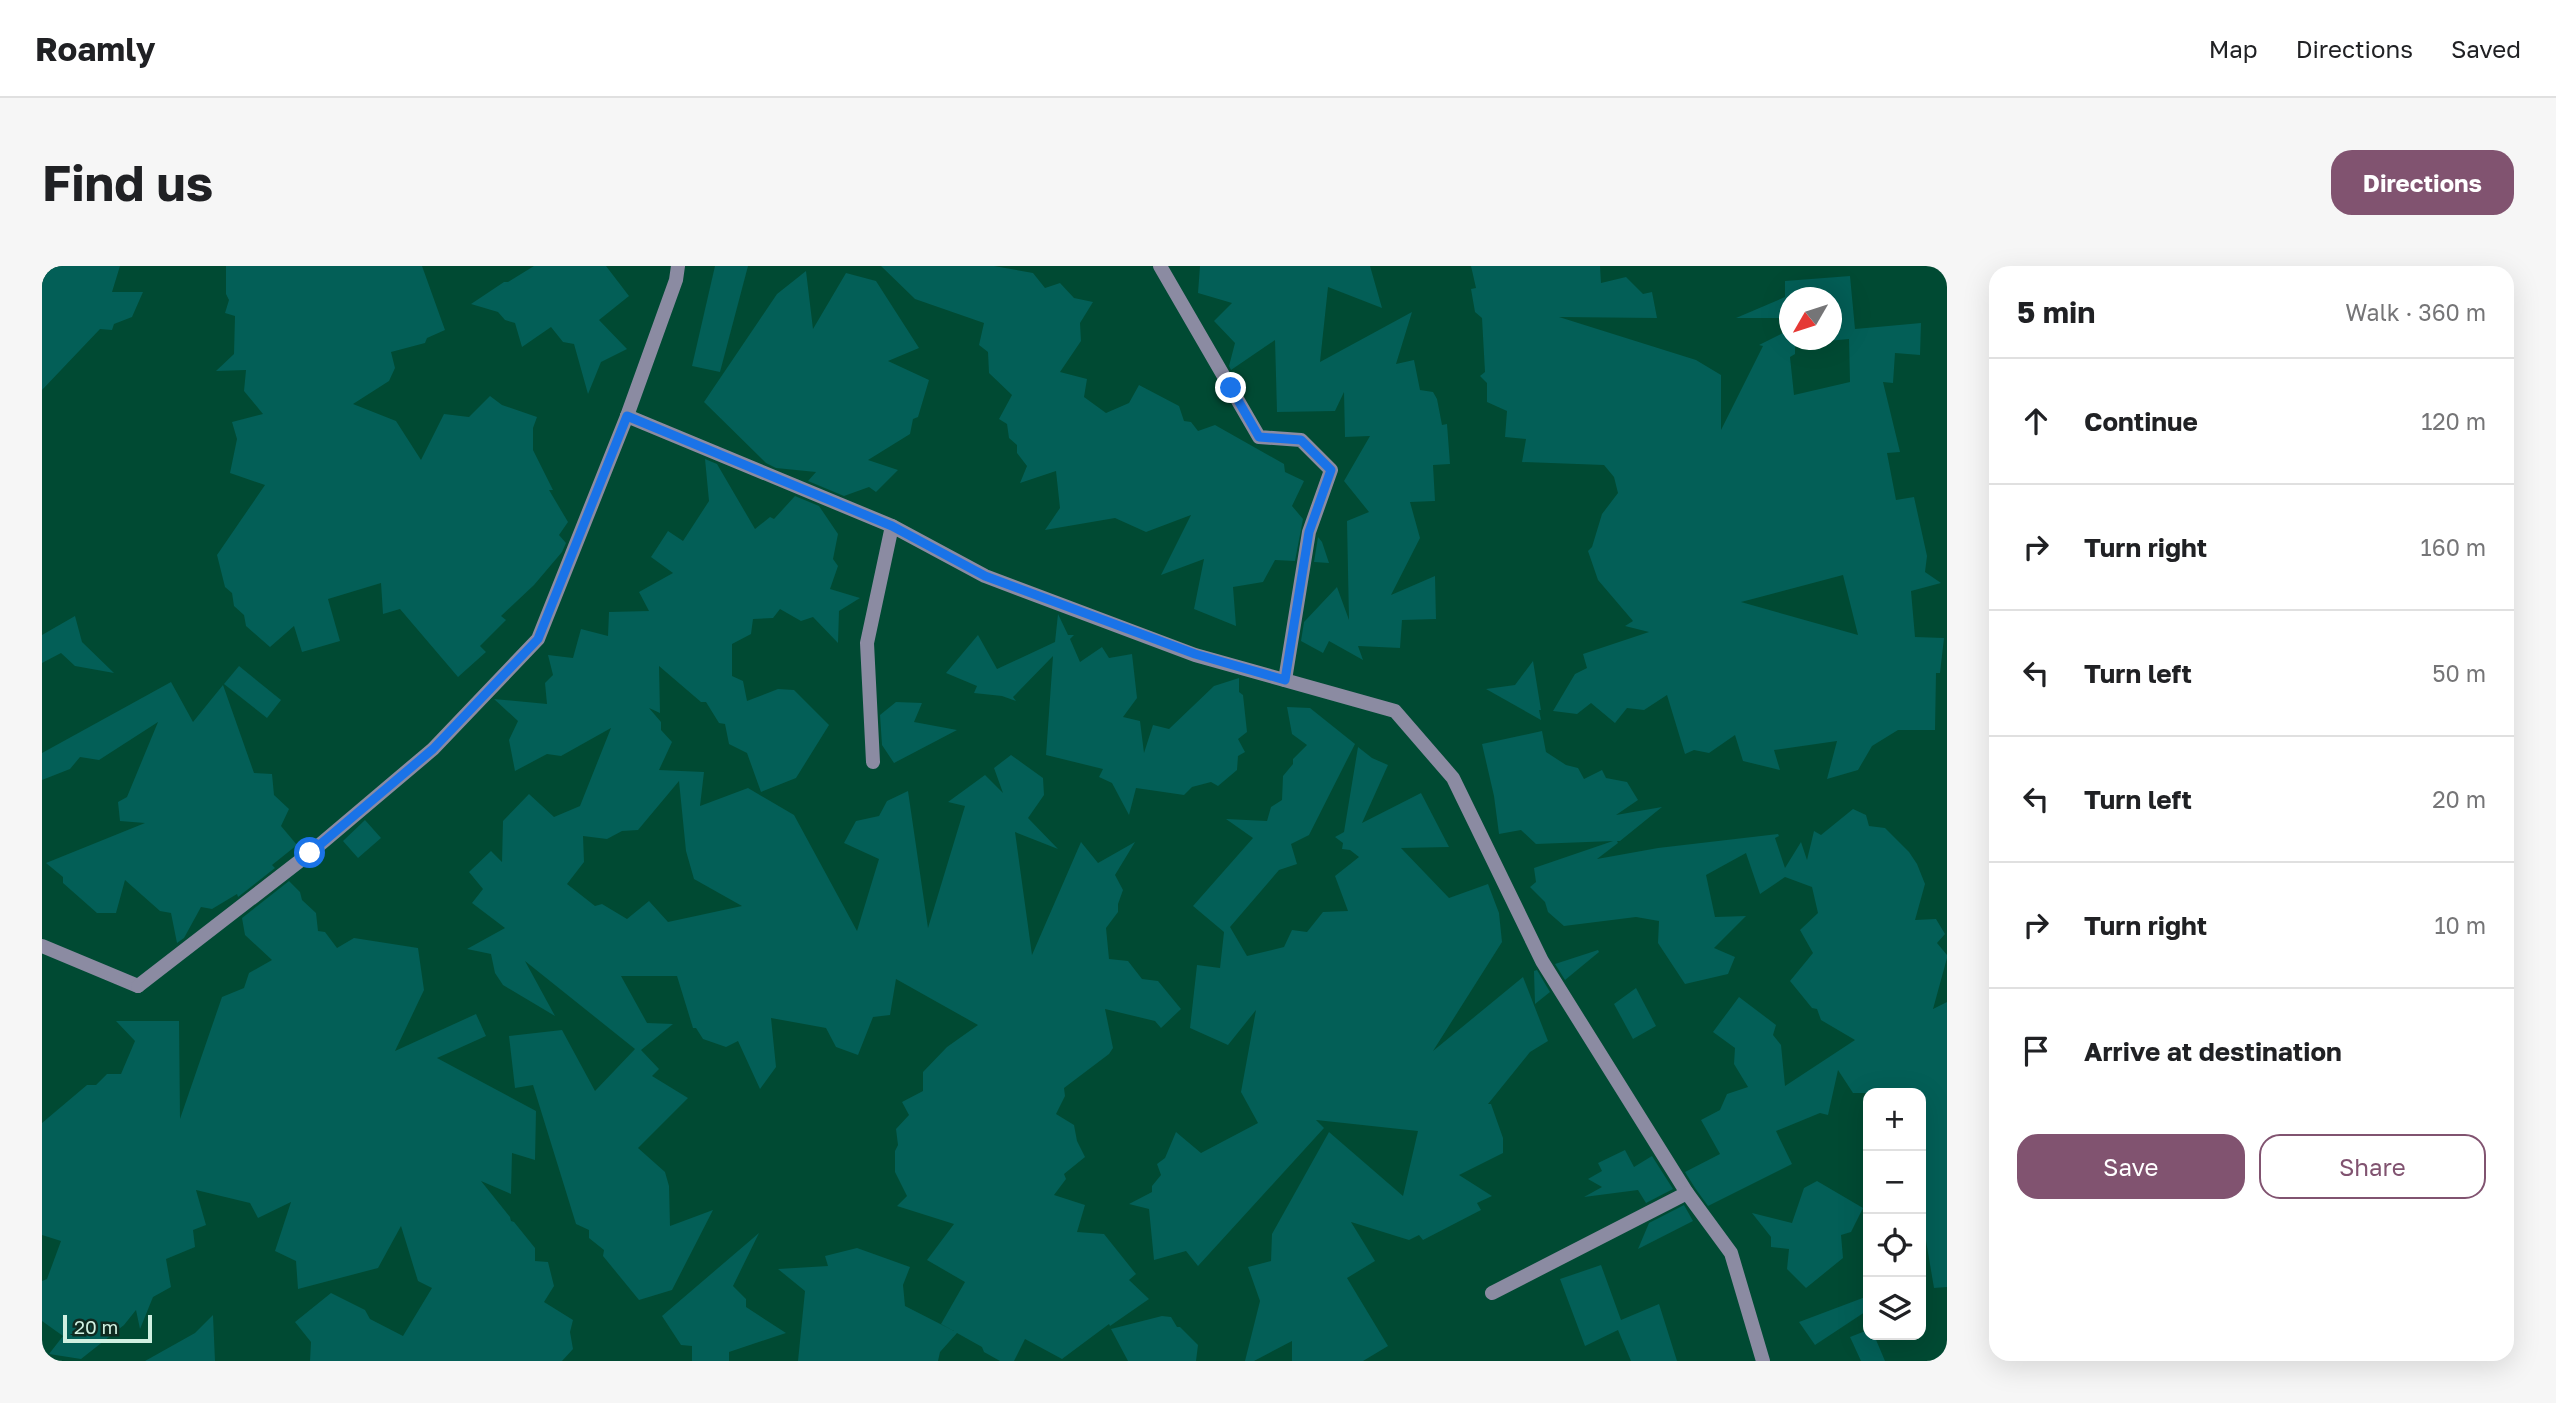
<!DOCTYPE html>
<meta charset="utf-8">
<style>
body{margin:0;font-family:"Golos Text",sans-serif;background:#f6f6f6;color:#202124}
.controls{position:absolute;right:21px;bottom:21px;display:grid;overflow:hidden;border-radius:14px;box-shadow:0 7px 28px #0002}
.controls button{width:63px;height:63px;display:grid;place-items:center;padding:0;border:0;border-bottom:2px solid #e0e0e0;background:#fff;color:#202124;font:35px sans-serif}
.compass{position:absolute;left:1737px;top:21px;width:63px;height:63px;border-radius:50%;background:#fff;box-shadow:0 7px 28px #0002;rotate:231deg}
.scale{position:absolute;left:21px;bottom:18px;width:89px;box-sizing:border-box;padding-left:7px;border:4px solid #d0f0e1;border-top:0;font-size:19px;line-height:24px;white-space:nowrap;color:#d0f0e1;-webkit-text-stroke:5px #102a20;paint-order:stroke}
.stop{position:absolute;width:21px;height:21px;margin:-16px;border:5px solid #1a73e8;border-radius:50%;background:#fff}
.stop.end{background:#1a73e8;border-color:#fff;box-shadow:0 2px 7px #0008}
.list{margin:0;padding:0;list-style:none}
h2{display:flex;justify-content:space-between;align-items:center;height:91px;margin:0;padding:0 28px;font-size:30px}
h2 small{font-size:23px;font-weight:400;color:#757577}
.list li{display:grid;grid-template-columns:46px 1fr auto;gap:21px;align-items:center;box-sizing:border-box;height:126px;padding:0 28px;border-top:2px solid #e0e0e0}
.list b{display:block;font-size:26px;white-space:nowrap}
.list em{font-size:23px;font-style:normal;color:#757577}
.actions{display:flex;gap:14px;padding:21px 28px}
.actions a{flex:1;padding:16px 0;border:2px solid #815370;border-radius:21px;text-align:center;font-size:24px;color:#815370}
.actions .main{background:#815370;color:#fff}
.icon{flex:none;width:38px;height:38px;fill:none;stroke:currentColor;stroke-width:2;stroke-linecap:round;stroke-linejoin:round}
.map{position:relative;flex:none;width:1905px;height:1095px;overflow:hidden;border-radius:21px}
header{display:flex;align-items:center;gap:42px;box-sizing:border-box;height:98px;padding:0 35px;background:#fff;border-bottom:2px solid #e0e0e0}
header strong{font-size:33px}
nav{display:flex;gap:38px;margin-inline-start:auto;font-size:24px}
.intro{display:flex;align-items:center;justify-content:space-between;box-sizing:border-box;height:168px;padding:0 42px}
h1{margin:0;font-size:49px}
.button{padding:18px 32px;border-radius:21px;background:#815370;color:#fff;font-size:24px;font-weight:700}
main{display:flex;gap:42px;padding:0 42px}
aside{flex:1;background:#fff;border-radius:21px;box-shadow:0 7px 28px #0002}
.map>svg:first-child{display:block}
.building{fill:#035f57;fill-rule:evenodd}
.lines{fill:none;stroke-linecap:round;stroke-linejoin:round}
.service{stroke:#8b8ba2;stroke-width:14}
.minor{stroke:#8b8ba2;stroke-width:14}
.route{stroke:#1a73e8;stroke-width:9}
</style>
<header>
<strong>Roamly</strong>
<nav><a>Map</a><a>Directions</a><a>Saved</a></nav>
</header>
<div class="intro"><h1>Find us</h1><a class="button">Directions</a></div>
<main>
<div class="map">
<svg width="1905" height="1095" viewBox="0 0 1905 1095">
<rect width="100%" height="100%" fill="#004a33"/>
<g class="building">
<polygon points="0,0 78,0 70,26 101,26 90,51 72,58 70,64 58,63 0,124"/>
<polygon points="184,0 380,0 403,64 385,72 383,77 349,86 353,102 347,115 311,138 354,155 379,194 402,148 427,151 448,130 460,139 495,151 491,162 491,184 511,224 507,224 526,256 517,269 524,277 520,286 492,319 459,350 464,354 438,380 444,386 416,411 358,343 341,348 339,317 286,333 298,375 260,386 252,360 228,381 204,360 202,349 192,340 190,327 183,321 175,289 223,219 188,207 195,173 190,156 221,148 202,125 204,104 174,105 192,88 193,50 183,47 187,34 184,28"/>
<polygon points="492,0 564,0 587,30 557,54 585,83 559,96 546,128 532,78 521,76 509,61 480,81 473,57 463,54 456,46 429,38 462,16 466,16"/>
<polygon points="673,0 706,0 678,106 650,100"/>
<polygon points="839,0 952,0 991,7 1003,22 1018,17 1032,32 1051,36 1038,57 1039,75 1018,106 1045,113 1042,131 1064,147 1087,137 1097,119 1137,140 1142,155 1149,156 1156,165 1173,159 1242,198 1243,206 1262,215 1250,240 1261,253 1253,295 1233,294 1221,316 1191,321 1194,360 1152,343 1162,293 1119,309 1149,249 1104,266 1073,252 1003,264 1018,242 1014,205 978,217 985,200 975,187 975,179 967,172 965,158 957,153 970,129 947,107 946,86 937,79 942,57 873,33"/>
<polygon points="1158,0 1328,0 1340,42 1286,21 1278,96 1370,46 1354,98 1372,94 1378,124 1391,126 1395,133 1400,159 1405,158 1408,198 1391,199 1393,235 1368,236 1378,272 1349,329 1393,310 1394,353 1360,354 1358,382 1316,380 1321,394 1287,375 1281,387 1259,375 1262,356 1295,321 1307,354 1305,255 1327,246 1302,215 1328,170 1303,171 1302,126 1293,145 1235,146 1233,74 1189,104 1187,100 1193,77 1172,55 1190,37 1156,27"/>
<path d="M1429,0H1558L1559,17L1584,11L1601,28L1610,26L1615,52L1517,51L1654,94L1679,109V164L1721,80L1717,79L1747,64V74H1789V32H1747V52H1694L1743,31V15L1808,10L1813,63L1879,57L1878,89L1853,87L1851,117L1841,116L1858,186L1845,187L1854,234L1872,231L1885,290L1883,306L1899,317L1869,325L1873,371L1902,372L1898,407H1894L1893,464H1856L1830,480L1816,504L1785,513L1795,475L1732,484L1738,504L1701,495L1693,469L1667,487L1652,484L1643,488L1625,429L1602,444L1585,442L1573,457L1549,437L1535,448L1511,445L1533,408L1545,402L1541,388L1607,366L1583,360L1591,355L1556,314L1546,285L1550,281L1560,248L1576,227L1572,211L1562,199L1480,196L1484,173L1463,171L1465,145L1445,136V117L1438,110L1443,106L1440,52L1433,46L1429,23L1434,22ZM1807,73L1808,116L1752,129L1748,91L1753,88V78ZM1801,309L1816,369L1699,336Z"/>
<polygon points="764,5 771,63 804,7 834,15 877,82 846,95 887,114 876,151 871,153 868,168 826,194 856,204 834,226 827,221 802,230 766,215 774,206 734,202 724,197 662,136 735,28"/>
<path d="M663,193L675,198L713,263L728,251L732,253L753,230L777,240L796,268L791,293L796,300L788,323L818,332L797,345L796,377L771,351L759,355L738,343L731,352L711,353L709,368L690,378V410L701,415L705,435L736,423L752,424L787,459L754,512L719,526L705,487L687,478L683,458L677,457L664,436H659L617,400L618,447L607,442L619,456V464L630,476L617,504L662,506L658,540L706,522L752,549L815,665L837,593L802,577L814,555L837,550L845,535L866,525L886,662L923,540L906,536L943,509L961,527L952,502L969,489L1001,512L1002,529L986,552L1016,583L973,566L990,689L1039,576L1056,597L1093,576L1073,609L1081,624L1076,638V646L1064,662L1067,693L1086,695L1100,713L1116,715L1139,743L1119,762L1113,755L1063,743L1071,782L1067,788L1022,822L1023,830L1014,848L1032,859L1035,875L1043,891L1022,908L1024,913L1012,929L1043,939L1035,966L1062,968L1094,1008L1087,1014L1107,1033L1068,1060L1067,1058L1020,1093L983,1073L972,1095H958L942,1086L940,1081L915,1067L898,1086L896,1095H756L763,1025L736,1003L786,1000L783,990L815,982L868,1001L861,1019L863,1040L912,1065L899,1058L923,1016L885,994L912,958L855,940L865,930L853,906V885L856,879L854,863L867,849L860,836L881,825V806L905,781L936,759L854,713L848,749L831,751L816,789L794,781L784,762L729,752L734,801L718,823L696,775L684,781L661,773L654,762H651L635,710H579L605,757L631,758L599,784L617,803L610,810L646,832L596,882L623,906L627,920L628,960L671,944L630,1024L597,1034L561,990L562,984L547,972V964L534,958L491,819L473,822L467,770L520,764L553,825L593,783L483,695L513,750L461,719L453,707L449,688L425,683L463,662L430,637L441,623L427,606L449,585L460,596L461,555L487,528L512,551L538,540L569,462L519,490L505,488L473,505L467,474L476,455L452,433L505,438L503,417L511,409L506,389L531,392L539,363L566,370L567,346L607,345L597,326L631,307L609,291L626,265L641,275L667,235ZM637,515L644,585L652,613L700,640L626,656L607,635L585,653L560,638L553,640L525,618L542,596L541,570L565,573L580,565L596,564Z"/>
<polygon points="1276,271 1280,276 1287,297 1272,296"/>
<polygon points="1016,348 1026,369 1032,369 1028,373 1038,396 1060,381 1067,392 1090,388 1095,432 1081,451 1098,455 1102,487 1111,459 1127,463 1172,420 1197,412 1197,426 1201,429 1205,466 1196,473 1203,486 1196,490 1195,504 1176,520 1169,516 1150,521 1142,529 1094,522 1087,549 1070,517 1057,511 1061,503 1004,489 1011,390 971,431 974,435 960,430 932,427 935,420 904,407 936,369 955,403 1013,376"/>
<polygon points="33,350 40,376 72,407 33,400 19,387 0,397 0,369"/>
<polygon points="1491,395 1499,444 1497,444 1499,454 1444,423 1473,419"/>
<polygon points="197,400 239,434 225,452 182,418"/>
<polygon points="129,416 151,456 181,419 212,507 230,508 232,529 247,543 239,560 255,579 230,599 233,602 196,631 195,628 170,643 159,641 142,672 135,677 129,647 118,645 83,614 74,647 55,647 21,617 21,611 4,597 103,557 78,555 76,536 85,531 116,456 57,494 38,491 28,503 0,514 0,487"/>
<polygon points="854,436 880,437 872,456 915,464 852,497 840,479 838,449"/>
<polygon points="1245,441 1268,442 1313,478 1267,569 1249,578 1255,598 1237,604 1188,661 1205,690 1242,681 1250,664 1265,666 1281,646 1306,645 1293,610 1317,591 1308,584 1300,583 1301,577 1293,571 1302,566 1316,481 1330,492 1346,499 1320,557 1379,527 1407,581 1359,582 1407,632 1446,618 1457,647 1460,676 1391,785 1481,711 1506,775 1488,786 1446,838 1449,838 1461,872 1461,887 1417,909 1450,930 1435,937 1439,944 1381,974 1377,969 1367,974 1309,956 1333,995 1305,1012 1346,1080 1321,1095 1250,1095 1250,1075 1212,1095 1203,1095 1218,1035 1206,1001 1229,995 1230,968 1287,866 1361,930 1376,865 1274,854 1282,862 1156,1000 1144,985 1112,994 1107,943 1087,938 1110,926 1110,920 1119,909 1115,898 1123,892 1134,866 1159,887 1216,857 1199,826 1214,744 1186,779 1148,762 1155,699 1178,702 1182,666 1151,640 1211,572 1184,553 1225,555 1229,541 1240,534 1241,510 1251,498 1251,493 1265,479 1250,468"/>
<polygon points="1500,465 1504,486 1524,499 1536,502 1542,513 1560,504 1564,512 1585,516 1596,534 1574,549 1620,541 1578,575 1575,575 1576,577 1555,593 1616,582 1736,568 1737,570 1733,572 1743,602 1759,576 1765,594 1772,565 1779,569 1811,543 1824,549 1827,560 1843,562 1867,586 1875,598 1883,618 1873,654 1894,653 1903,668 1895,677 1905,689 1905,692 1891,743 1905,736 1905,1021 1892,1022 1879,945 1879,827 1811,827 1796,804 1786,849 1778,847 1734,865 1750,898 1666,940 1653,922 1643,906 1678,888 1659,854 1678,844 1685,828 1706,821 1692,798 1693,782 1671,766 1697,731 1734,759 1731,769 1739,779 1743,820 1813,774 1779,754 1775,743 1770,742 1748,715 1771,687 1758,664 1776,647 1770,621 1743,611 1718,628 1704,587 1664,609 1673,651 1704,650 1672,682 1693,691 1686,708 1643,718 1616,677 1617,655 1594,651 1522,660 1506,646 1503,636 1488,621 1494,616 1492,602 1571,575 1494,578 1479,564 1457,568 1452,530 1440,478"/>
<polygon points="323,554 339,572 316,592 301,575"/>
<polygon points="247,615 258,626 260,634 274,647 276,665 283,666 295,682 312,672 376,682 382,724 353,785 434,748 444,770 395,792 494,845 493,894 470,887 469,928 439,915 468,951 469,955 472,956 493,982 493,995 506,996 512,1020 502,1036 531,1054 528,1066 531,1083 520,1095 268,1095 269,1076 253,1056 289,1027 323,1044 328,1053 361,1070 390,1022 376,1015 359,960 336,1002 256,1023 254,995 233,985 249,936 216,952 208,937 154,924 164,959 151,964 153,981 124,993 129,1021 111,1031 98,1063 94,1044 82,1059 39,1093 7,1088 21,1070 0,1055 0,1015 5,1013 19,975 0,969 0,857 45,819 54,819 65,808 79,808 93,775 74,755 137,755 138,853 180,731 202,722 207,707 230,694 203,669 200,652"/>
<polygon points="1556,684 1557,686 1523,714 1513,698"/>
<polygon points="1495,704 1508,726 1493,738 1492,705"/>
<polygon points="1594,722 1614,760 1591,773 1572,738"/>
<polygon points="1583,884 1592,901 1610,890 1631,923 1604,937 1596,924 1542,931 1560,921 1546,913 1560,905 1556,897"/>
<polygon points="1775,915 1821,942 1809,966 1799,969 1801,992 1764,1022 1745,1003 1747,983 1729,981 1729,971 1710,947 1750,957 1762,922"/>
<polygon points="1642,939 1651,955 1596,983 1607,957"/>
<polygon points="717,967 691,1020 704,1033 704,1041 744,1067 687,1086 687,1095 650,1095 650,1080 639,1079 620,1050"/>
<polygon points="1559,999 1579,1054 1617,1038 1635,1095 1589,1095 1576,1064 1543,1080 1518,1013"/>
<polygon points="1826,1030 1826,1044 1773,1079 1757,1056"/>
<polygon points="171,1049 173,1095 103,1095 153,1067"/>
<polygon points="1120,1050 1129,1051 1135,1061 1138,1061 1156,1079 1154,1095 1086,1095 1069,1063"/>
<polygon points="1826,1064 1826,1069 1832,1069 1843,1095 1819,1095 1808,1071"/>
</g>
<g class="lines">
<polyline class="service" points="0,680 96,720"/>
<g class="minor">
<polyline points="1118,0 1217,171 1259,174 1289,204 1267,266 1243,414"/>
<polyline points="585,150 850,260 943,310 1153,389 1353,445 1411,512 1500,695 1645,927 1689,987 1721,1095"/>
<polyline points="831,496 825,377 850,260"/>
<polyline points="96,720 268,587 391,483 496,373 585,150 634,14 636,0"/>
<polyline points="1450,1027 1645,927"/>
</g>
</g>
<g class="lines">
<polyline class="route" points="268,587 391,483 496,373 585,150 850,260 943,310 1153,388 1243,414 1267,266 1289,204 1259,174 1217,171 1189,122"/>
</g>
</svg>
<div class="controls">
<button>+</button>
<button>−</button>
<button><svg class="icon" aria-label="locate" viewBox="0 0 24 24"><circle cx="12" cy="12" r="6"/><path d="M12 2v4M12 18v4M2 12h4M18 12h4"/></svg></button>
<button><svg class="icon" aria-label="layers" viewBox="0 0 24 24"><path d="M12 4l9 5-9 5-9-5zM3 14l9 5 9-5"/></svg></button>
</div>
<svg class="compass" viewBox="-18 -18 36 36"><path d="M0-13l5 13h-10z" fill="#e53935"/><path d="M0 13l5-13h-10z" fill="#757577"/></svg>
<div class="scale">20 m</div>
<div class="stop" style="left:268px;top:587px"></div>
<div class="stop end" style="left:1189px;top:122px"></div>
</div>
<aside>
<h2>5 min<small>Walk · 360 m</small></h2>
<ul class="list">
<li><svg class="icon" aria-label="ahead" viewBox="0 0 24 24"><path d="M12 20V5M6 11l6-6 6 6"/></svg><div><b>Continue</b></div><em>120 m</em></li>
<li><svg class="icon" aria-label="right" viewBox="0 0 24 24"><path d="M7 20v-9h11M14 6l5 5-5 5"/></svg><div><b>Turn right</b></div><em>160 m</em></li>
<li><svg class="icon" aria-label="left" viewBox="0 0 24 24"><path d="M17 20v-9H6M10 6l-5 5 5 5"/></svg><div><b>Turn left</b></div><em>50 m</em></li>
<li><svg class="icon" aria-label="left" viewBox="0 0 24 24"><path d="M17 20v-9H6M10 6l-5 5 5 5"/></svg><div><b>Turn left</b></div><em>20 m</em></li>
<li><svg class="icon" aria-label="right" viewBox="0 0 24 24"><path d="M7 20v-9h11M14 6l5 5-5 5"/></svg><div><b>Turn right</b></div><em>10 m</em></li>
<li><svg class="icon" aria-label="arrive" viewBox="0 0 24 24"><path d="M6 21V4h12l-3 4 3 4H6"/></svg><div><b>Arrive at destination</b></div></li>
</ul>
<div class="actions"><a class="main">Save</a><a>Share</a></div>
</aside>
</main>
